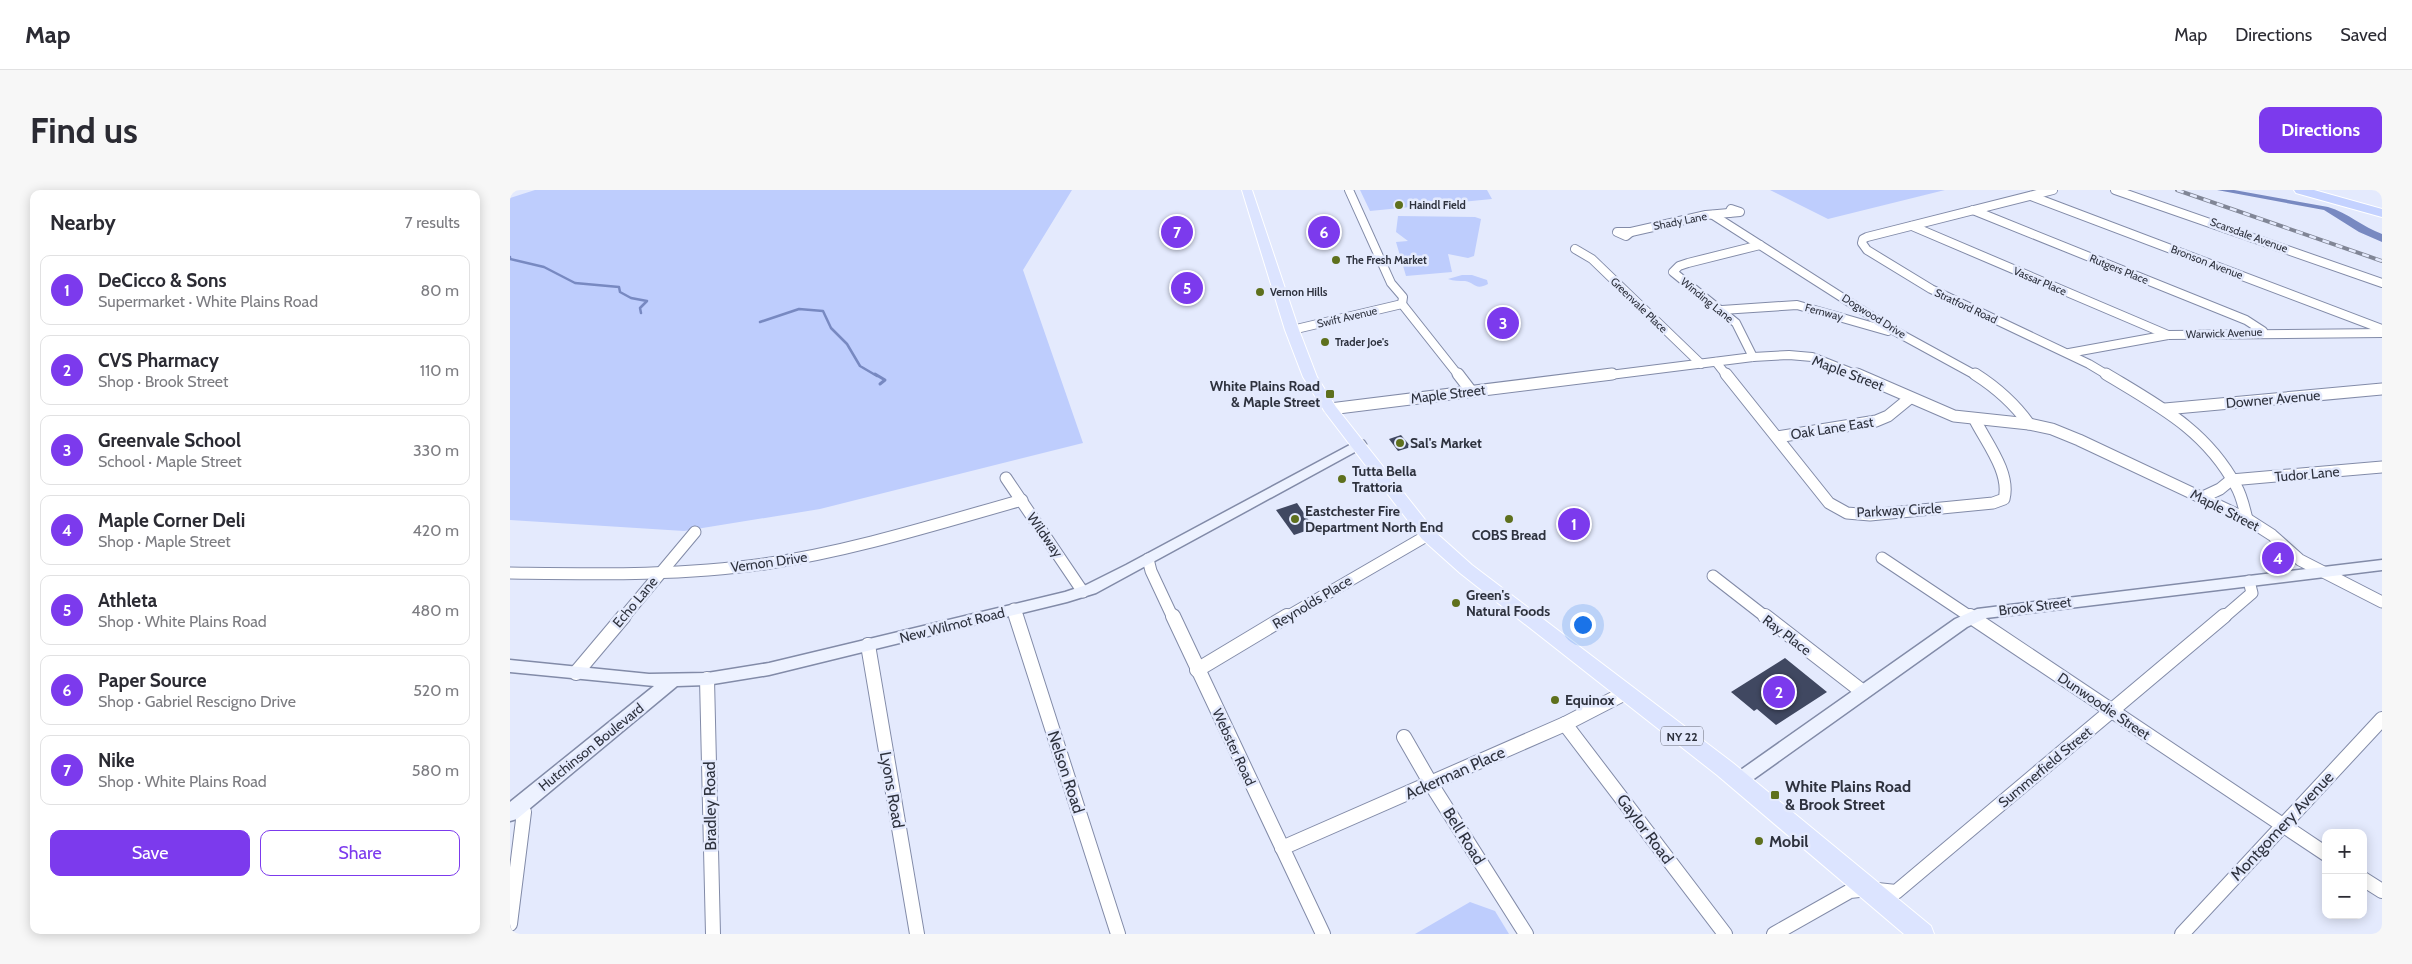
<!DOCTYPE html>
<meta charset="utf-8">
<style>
body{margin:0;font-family:Cabin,sans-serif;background:#f7f7f7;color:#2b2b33}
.controls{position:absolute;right:15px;bottom:15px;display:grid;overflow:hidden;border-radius:10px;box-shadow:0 2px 12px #0003}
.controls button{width:45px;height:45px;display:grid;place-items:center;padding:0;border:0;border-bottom:1px solid #e1e1e2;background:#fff;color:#2b2b33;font:25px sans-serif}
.you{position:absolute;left:1072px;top:434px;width:18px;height:18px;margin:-12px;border:4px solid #fff;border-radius:50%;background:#1a73e8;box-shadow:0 0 0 8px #1a73e833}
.badge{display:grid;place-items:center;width:32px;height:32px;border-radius:50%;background:#7c3aed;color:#fff;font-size:16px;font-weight:700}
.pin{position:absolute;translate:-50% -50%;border:2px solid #fff;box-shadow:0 1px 5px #0006}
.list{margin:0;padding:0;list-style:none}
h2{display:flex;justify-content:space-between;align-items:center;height:65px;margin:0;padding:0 20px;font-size:21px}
h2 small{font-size:16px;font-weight:400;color:#7c7c81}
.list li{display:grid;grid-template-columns:32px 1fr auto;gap:15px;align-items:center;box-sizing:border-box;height:70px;margin:0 10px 10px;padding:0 10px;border:1px solid #e1e1e2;border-radius:10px}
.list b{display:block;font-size:19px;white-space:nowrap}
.list p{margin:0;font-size:16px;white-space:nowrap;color:#7c7c81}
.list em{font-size:16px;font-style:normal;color:#7c7c81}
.actions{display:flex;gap:10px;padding:15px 20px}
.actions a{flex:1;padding:11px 0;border:1px solid #7c3aed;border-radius:10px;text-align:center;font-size:18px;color:#7c3aed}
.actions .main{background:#7c3aed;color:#fff}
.map{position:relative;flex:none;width:1872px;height:744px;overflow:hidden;border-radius:10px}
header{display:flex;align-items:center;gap:30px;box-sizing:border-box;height:70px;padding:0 25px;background:#fff;border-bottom:1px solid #e1e1e2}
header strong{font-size:24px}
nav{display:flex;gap:28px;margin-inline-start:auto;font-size:18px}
.intro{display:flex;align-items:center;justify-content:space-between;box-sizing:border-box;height:120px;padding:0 30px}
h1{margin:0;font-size:35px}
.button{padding:12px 22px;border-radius:10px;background:#7c3aed;color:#fff;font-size:18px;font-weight:700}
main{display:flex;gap:30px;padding:0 30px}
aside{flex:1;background:#fff;border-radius:10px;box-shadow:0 2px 12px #0003}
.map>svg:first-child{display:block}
.green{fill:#becdfd}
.water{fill:#7889c1}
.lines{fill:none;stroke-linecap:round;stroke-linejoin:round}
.stream-far1{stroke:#7889c1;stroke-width:2.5}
.stream{stroke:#7889c1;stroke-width:3}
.building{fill:#404861}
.street-far2-casing{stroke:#828ba8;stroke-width:10}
.street-far1-casing{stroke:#828ba8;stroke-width:13}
.street-casing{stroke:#828ba8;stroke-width:16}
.secondary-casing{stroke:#828ba8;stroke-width:3}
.primary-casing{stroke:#fff;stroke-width:2}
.highway-casing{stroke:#fff;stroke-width:2}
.street-far2{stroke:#fff;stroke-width:8}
.street-far1{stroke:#fff;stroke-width:11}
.street{stroke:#fff;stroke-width:14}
.secondary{fill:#edf2ff;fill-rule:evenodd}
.primary{fill:#dce4ff;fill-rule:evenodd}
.highway{fill:#c4d2ff;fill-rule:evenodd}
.rail-casing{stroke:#818696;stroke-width:4}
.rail{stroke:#e4eafd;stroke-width:2.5;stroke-dasharray:7;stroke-linecap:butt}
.poi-dot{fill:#5e701d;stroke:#e4eafd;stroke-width:2}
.labels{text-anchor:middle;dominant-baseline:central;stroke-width:5;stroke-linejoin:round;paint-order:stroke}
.far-poi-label{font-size:11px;font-weight:bold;fill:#2e323e;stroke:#e4eafd;text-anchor:start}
.far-street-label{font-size:11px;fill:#2e323e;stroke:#e4eafd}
.shield{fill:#e4eafd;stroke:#656977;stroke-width:1}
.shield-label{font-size:12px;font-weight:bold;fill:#2e323e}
.street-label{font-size:14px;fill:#2e323e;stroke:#e4eafd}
.poi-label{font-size:14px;font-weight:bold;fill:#2e323e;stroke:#e4eafd;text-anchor:start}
.near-street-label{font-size:16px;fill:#2e323e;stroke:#e4eafd}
.near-poi-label{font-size:16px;font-weight:bold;fill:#2e323e;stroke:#e4eafd;text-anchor:start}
</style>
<header>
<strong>Map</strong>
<nav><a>Map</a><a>Directions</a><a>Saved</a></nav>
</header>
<div class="intro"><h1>Find us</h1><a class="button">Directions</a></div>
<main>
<aside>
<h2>Nearby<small>7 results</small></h2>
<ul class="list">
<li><span class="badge">1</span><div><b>DeCicco &amp; Sons</b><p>Supermarket · White Plains Road</p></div><em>80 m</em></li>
<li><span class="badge">2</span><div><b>CVS Pharmacy</b><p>Shop · Brook Street</p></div><em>110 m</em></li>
<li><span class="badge">3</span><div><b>Greenvale School</b><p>School · Maple Street</p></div><em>330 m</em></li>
<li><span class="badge">4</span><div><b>Maple Corner Deli</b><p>Shop · Maple Street</p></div><em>420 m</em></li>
<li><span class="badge">5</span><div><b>Athleta</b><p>Shop · White Plains Road</p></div><em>480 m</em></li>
<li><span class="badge">6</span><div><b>Paper Source</b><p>Shop · Gabriel Rescigno Drive</p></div><em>520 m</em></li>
<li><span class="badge">7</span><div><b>Nike</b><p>Shop · White Plains Road</p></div><em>580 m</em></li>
</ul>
<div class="actions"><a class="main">Save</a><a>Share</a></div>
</aside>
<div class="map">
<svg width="1872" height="744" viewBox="0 0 1872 744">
<rect width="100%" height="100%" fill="#e4eafd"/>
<g class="green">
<polygon points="25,0 562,0 513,80 573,253 310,319 174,341 0,330 0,8"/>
<polygon points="850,0 977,0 982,9 860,21"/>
<polygon points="1260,0 1435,0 1318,29"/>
<polygon points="888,26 965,27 971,29 964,66 958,68 938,64 942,82 896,86 886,52 898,51 886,42"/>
<path d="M952,85H962L977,90L978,94C965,101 964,92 955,91C949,91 944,91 938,89Z"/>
<polygon points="960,712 985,721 999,744 905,744"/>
</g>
<path class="water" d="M1707,0H1724L1818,17C1838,23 1853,37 1872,44V52L1849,42L1814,20Z"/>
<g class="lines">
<g class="stream-far1">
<polyline points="0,67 0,69 34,77 65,93 109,97 110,102 121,108 137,111 130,118 131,123"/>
<polyline points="250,132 289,119 313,121 321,138 337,154 350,176 367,186"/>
</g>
<polyline class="stream" points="365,184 375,190 370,194"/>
</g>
<g class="building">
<polygon points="891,245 901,257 888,261 879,249"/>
<polygon points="787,313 804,338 784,345 766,320"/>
<polygon points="1275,468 1317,502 1266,535 1247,519 1244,521 1221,502"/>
</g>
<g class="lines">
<defs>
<g id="street-far2">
<polyline points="839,0 881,93 893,107 892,114"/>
<polyline points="1543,0 1357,47 1353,49 1352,53 1357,60 1421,99 1579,174 1599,186"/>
<polyline points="1605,0 1872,93"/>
<polyline points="1521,6 1872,139"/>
<polygon points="1221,19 1230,22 1219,23"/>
<polyline points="1463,20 1736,130 1753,141"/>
<polyline points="1203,25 1383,140 1467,186"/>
<polyline points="1402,36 1658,145"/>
<polygon points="1107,42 1121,42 1116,46"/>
<polyline points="1121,42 1196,25 1219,23"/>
<polyline points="1065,59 1082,69 1191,174"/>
<polyline points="892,114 949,186"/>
<polyline points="1212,120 1287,115 1378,141"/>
<polyline points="782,140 892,114"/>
<polyline points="1559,163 1658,145 1872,143"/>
<polyline points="1243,167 1226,133 1163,82 1169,76 1178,73 1250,55"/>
<polyline points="1206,172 1217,186"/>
<polyline points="1092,186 1243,167 1279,165 1302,167 1350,186"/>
</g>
<g id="street-far1">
<polyline points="948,184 961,201"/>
<path d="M1216,184L1319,313L1337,323L1360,325L1483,313L1494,309C1501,283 1476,252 1465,230"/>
<polyline points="1347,184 1444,226 1519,234 1542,239 1569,250 1737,329 1762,345 1790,370 1872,412"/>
<path d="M1465,184C1487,198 1504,213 1519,234"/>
<path d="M1596,184C1649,216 1696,240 1726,296C1732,306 1734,318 1737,329"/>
<polyline points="820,219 1102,184"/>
<polyline points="1655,219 1872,199"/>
<polyline points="1267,247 1366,231 1378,226 1400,208"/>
<polyline points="496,288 573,402"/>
<polyline points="1721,290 1872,277"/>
<polyline points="1693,307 1710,299 1721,290"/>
<polyline points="1372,368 1462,428"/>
<polyline points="638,369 641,381 663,428"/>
<path d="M0,383C85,384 170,386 254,374C342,361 427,334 512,310"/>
<polyline points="1203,386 1257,428"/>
<polyline points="504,419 507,428"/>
<polyline points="113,428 185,342"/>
<polyline points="775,428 918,345"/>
<polyline points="1713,428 1742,403 1739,391"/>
</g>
<g id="street">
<polyline points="506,426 608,744"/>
<polyline points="663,426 813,744"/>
<polyline points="1255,426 1353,502"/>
<polyline points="1460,426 1816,664"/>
<polyline points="358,455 407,744"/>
<polyline points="687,480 777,426"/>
<polyline points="66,483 114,426"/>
<polyline points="197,489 203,744"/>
<polyline points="1055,534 1215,744"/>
<polyline points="894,547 921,594 1016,744"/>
<polyline points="772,658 1055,534 1115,503"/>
<polyline points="1853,689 1872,701"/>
<polyline points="0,734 14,622 9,616"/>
<polyline points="1264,744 1340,701 1358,699 1386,702 1714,426"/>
<polyline points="1672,744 1872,529"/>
</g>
<g id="secondary">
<polygon points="849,250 854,251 856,254 854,257 586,403 557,412 259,485 197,495 167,496 7,629 0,631 0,612 144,496 0,482 0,470 139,484 197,483 259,473 555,402 576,395 616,375"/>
<polygon points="1872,370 1872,380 1476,428 1457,437 1234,596 1228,599 1222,596 1219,591 1222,586 1445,429 1467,419"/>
</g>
<polygon id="primary" points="732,0 742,0 789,140 807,187 826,217 924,341 962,375 1223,573 1421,736 1424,744 1394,744 1207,585 950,383 912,349 815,222 793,187 775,140"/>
<polygon id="highway" points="1784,0 1804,0 1872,19 1872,27 1786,3"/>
</defs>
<use href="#street-far2" class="street-far2-casing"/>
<use href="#street-far1" class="street-far1-casing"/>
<use href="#street" class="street-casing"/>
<use href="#secondary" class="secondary-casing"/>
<use href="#primary" class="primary-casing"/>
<use href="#highway" class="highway-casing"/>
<use href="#street-far2" class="street-far2"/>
<use href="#street-far1" class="street-far1"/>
<use href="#street" class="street"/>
<use href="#secondary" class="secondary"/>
<use href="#primary" class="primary"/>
<use href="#highway" class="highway"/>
<defs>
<polyline id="rail" points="1667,0 1872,71"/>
</defs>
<use href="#rail" class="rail-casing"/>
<use href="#rail" class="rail"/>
</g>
<g class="poi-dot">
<circle cx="889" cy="15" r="5"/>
<circle cx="826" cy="70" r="5"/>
<circle cx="750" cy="102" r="5"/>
<circle cx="815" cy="152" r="5"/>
<rect x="815" y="199" width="10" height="10" rx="2.5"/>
<circle cx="890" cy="253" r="5"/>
<circle cx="832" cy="289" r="5"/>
<circle cx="785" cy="329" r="5"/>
<circle cx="999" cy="329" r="5"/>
<circle cx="946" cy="413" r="5"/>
<circle cx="1045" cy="510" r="5"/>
<rect x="1260" y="600" width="10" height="10" rx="2.5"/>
<circle cx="1249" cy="651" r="5"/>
</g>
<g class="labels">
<g class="far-poi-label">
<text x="899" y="15">Haindl Field</text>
<text x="836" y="70">The Fresh Market</text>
<text x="760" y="102">Vernon Hills</text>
<text x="825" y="152">Trader Joe's</text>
</g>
<g class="far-street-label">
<text transform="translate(1170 31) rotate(-11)">Shady Lane</text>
<text transform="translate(1739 45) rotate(20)">Scarsdale Avenue</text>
<text transform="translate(1697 72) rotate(21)">Bronson Avenue</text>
<text transform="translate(1609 79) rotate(22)">Rutgers Place</text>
<text transform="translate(1530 91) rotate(23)">Vassar Place</text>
<text transform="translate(1197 110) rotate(39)">Winding Lane</text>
<text transform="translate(1129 115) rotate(44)">Greenvale Place</text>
<text transform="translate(1456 116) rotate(25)">Stratford Road</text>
<text transform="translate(1314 122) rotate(15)">Fernway</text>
<text transform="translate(1364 126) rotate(32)">Dogwood Drive</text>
<text transform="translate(837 127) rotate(-13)">Swift Avenue</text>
<text transform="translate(1714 143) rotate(-2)">Warwick Avenue</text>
</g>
<rect class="shield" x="1151" y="536.5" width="42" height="19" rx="4"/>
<g class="shield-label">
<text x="1172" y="546">NY 22</text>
</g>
<g class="street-label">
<text transform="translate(1338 183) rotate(21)">Maple Street</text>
<text transform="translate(938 204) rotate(-7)">Maple Street</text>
<text transform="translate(1763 209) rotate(-5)">Downer Avenue</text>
<text transform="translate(1322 238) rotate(-9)">Oak Lane East</text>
<text transform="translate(1797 284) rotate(-5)">Tudor Lane</text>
<text transform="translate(1389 320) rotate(-3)">Parkway Circle</text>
<text transform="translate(1715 320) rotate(27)">Maple Street</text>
<text transform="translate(535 345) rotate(55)">Wildway</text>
<text transform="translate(259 372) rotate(-8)">Vernon Drive</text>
<text transform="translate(125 412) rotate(-50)">Echo Lane</text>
<text transform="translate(802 412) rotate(-31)">Reynolds Place</text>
<text transform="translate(1525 416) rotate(-7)">Brook Street</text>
<text transform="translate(442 435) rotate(-14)">New Wilmot Road</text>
<text transform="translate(1277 445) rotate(37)">Ray Place</text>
<text transform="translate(1594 516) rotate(34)">Dunwoodie Street</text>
<text transform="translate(81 557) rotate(-39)">Hutchinson Boulevard</text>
<text transform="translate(724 557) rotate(65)">Webster Road</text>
<text transform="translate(1535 577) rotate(-40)">Summerfield Street</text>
</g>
<g class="poi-label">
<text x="810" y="196" text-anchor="end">White Plains Road<tspan x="810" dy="16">&amp; Maple Street</tspan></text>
<text x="900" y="253">Sal's Market</text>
<text x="842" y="281">Tutta Bella<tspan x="842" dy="16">Trattoria</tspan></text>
<text x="795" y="321">Eastchester Fire<tspan x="795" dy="16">Department North End</tspan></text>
<text x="999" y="345" text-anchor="middle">COBS Bread</text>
<text x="956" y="405">Green's<tspan x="956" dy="16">Natural Foods</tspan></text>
<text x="1055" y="510">Equinox</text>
</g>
<g class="near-street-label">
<text transform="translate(556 582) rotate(72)">Nelson Road</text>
<text transform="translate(945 583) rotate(-24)">Ackerman Place</text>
<text transform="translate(382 600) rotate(80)">Lyons Road</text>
<text transform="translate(200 616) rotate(-91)">Bradley Road</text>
<text transform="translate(1772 636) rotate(-47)">Montgomery Avenue</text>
<text transform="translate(1135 639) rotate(53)">Gaylor Road</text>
<text transform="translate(954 646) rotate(58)">Bell Road</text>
</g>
<g class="near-poi-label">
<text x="1275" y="596">White Plains Road<tspan x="1275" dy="18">&amp; Brook Street</tspan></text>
<text x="1259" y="651">Mobil</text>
</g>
</g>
</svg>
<div class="controls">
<button>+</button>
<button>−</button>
</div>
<div class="you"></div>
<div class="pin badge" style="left:1064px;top:334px">1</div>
<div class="pin badge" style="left:1269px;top:502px">2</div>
<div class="pin badge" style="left:993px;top:133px">3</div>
<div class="pin badge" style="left:1768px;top:368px">4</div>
<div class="pin badge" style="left:677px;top:98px">5</div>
<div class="pin badge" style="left:814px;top:42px">6</div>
<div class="pin badge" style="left:667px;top:42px">7</div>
</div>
</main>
